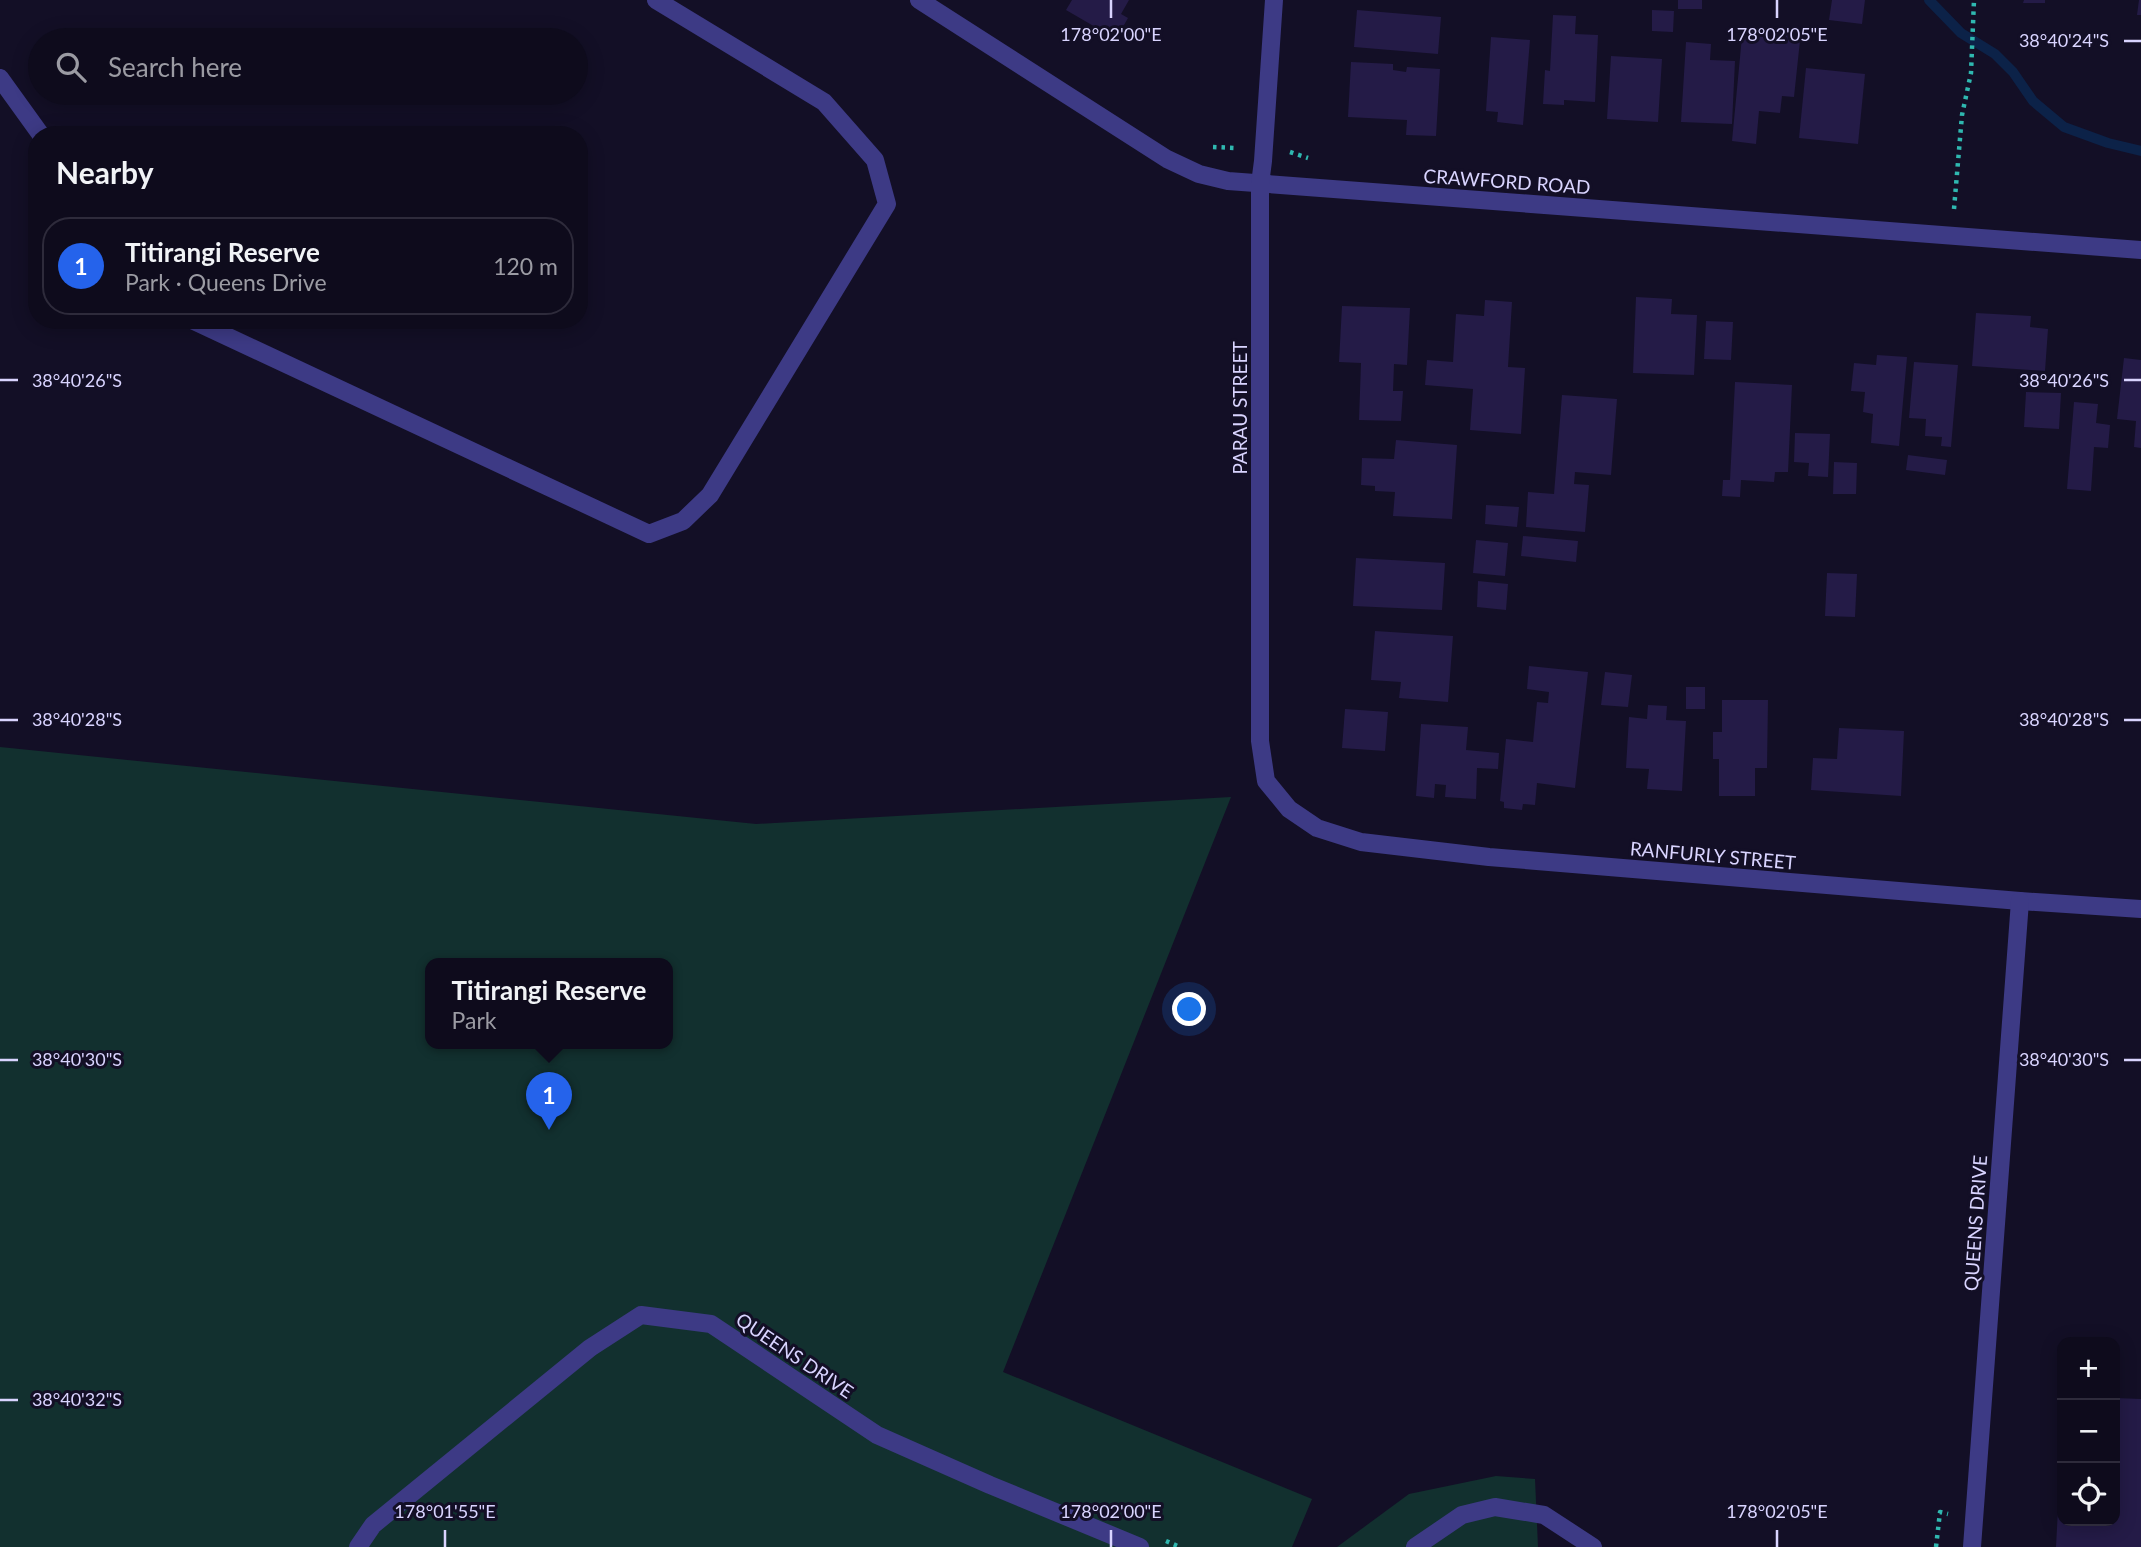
<!DOCTYPE html>
<meta charset="utf-8">
<style>
body{margin:0;font-family:Lato,sans-serif;background:#171425;color:#f1f3f6}
.controls{position:absolute;right:21px;bottom:21px;display:grid;overflow:hidden;border-radius:14px;box-shadow:0 4px 18px #0003}
.controls button{width:63px;height:63px;display:grid;place-items:center;padding:0;border:0;border-bottom:2px solid #2e2b3b;background:#0e0b1c;color:#f1f3f6;font:35px sans-serif}
.you{position:absolute;left:1190px;top:1010px;width:24px;height:24px;margin:-18px;border:5px solid #fff;border-radius:50%;background:#1a73e8;box-shadow:0 0 0 10px #1a73e833}
.badge{display:grid;place-items:center;width:46px;height:46px;border-radius:50%;background:#2563eb;color:#fff;font-size:23px;font-weight:700}
.pin{position:absolute;translate:-50% -58px;filter:drop-shadow(0 2px 4px #0008)}
.pin::after{content:'';position:absolute;top:37px;width:24px;height:21px;background:inherit;clip-path:polygon(0 0,100% 0,50% 100%)}
.popup{position:absolute;left:425px;top:958px;width:248px;height:91px;box-sizing:border-box;display:grid;place-content:center;border-radius:14px;background:#0e0b1c;filter:drop-shadow(0 2px 5px #0005);font-size:23px;white-space:nowrap;color:#9b9ba3}
.popup b{font-size:26px;color:#f1f3f6}
.popup::after{content:'';position:absolute;left:50%;top:100%;margin-left:-14px;border:14px solid transparent;border-top-color:#0e0b1c}
.list{margin:0;padding:0;list-style:none}
h2{display:flex;justify-content:space-between;align-items:center;height:91px;margin:0;padding:0 28px;font-size:30px}
h2 small{font-size:23px;font-weight:400;color:#9b9ba3}
.list li{display:grid;grid-template-columns:46px 1fr auto;gap:21px;align-items:center;box-sizing:border-box;height:98px;margin:0 14px 14px;padding:0 14px;border:2px solid #2e2b3b;border-radius:28px}
.list b{display:block;font-size:26px;white-space:nowrap}
.list p{margin:0;font-size:23px;white-space:nowrap;color:#9b9ba3}
.list em{font-size:23px;font-style:normal;color:#9b9ba3}
.icon{flex:none;width:38px;height:38px;fill:none;stroke:currentColor;stroke-width:2;stroke-linecap:round;stroke-linejoin:round}
.map{position:relative;flex:none;width:2141px;height:1547px;overflow:hidden}
.search{position:absolute;background:#0e0b1c;box-shadow:0 4px 18px #0003;left:28px;top:28px;width:560px;height:77px;display:flex;align-items:center;gap:18px;box-sizing:border-box;padding:0 24px;border-radius:38px;color:#9b9ba3;font-size:26px}
.panel{position:absolute;background:#0e0b1c;box-shadow:0 4px 18px #0003;left:28px;top:126px;width:560px;height:203px;border-radius:28px}
.map>svg:first-child{display:block}
.green{fill:#12302f;fill-rule:evenodd}
.lines{fill:none;stroke-linecap:round;stroke-linejoin:round}
.stream{stroke:#0c2248;stroke-width:10}
.building{fill:#241b47}
.path{stroke:#2fb8b0;stroke-width:4.5;stroke-dasharray:3.5 5;stroke-linecap:butt}
.minor{stroke:#3d3a85;stroke-width:18}
.ticks{fill:none;stroke:#d9d4ff;stroke-width:2.5}
.labels{text-anchor:middle;dominant-baseline:central;stroke-width:6;stroke-linejoin:round;paint-order:stroke}
.street-label{font-size:19px;fill:#d9d4ff;stroke:#130f26}
.ticks-label{font-size:18px;text-anchor:middle;fill:#d9d4ff;stroke:#130f26;stroke-width:6;stroke-linejoin:round;paint-order:stroke}
</style>
<div class="map">
<svg width="2141" height="1547" viewBox="0 0 2141 1547">
<rect width="100%" height="100%" fill="#130f26"/>
<g class="green">
<path d="M0,747L756,824L1231,797L1003,1372L1312,1499L1292,1547H0ZM430,964H668V1044H430Z"/>
<polygon points="1496,1476 1535,1479 1538,1547 1337,1547 1409,1494"/>
</g>
<g class="lines">
<polyline class="stream" points="1929,0 1961,33 1995,54 2013,72 2033,101 2064,127 2108,143 2141,151"/>
</g>
<g class="building">
<polygon points="1072,0 1129,0 1121,14 1128,18 1116,39 1066,10"/>
<rect x="1678" y="0" width="24" height="9"/>
<polygon points="1832,0 1865,0 1862,24 1829,20"/>
<polygon points="2024,0 2045,0 2045,3 2023,3"/>
<polygon points="2139,0 2141,0 2141,15 2137,15"/>
<polygon points="1357,10 1441,17 1438,54 1354,47"/>
<polygon points="1652,10 1674,11 1673,32 1652,31"/>
<polygon points="1553,15 1576,16 1575,34 1598,35 1595,102 1564,100 1564,105 1543,104 1545,70 1550,71"/>
<polygon points="1743,26 1801,31 1794,97 1782,96 1780,113 1759,111 1756,144 1732,141"/>
<polygon points="1491,37 1530,40 1523,125 1497,122 1498,112 1486,111"/>
<polygon points="1686,42 1711,44 1710,60 1735,61 1732,124 1681,122"/>
<polygon points="1611,56 1662,59 1658,122 1607,119"/>
<polygon points="1351,62 1393,64 1393,70 1406,72 1407,67 1440,69 1436,136 1406,135 1407,120 1348,117"/>
<polygon points="1806,68 1865,74 1858,144 1799,138"/>
<polygon points="1636,297 1672,299 1671,314 1697,315 1694,375 1633,373"/>
<polygon points="1485,300 1512,302 1508,367 1525,368 1521,434 1470,430 1473,389 1425,385 1427,360 1453,362 1456,314 1484,316"/>
<polygon points="1342,306 1410,308 1407,365 1394,364 1393,391 1403,391 1401,421 1359,420 1361,363 1339,362"/>
<polygon points="1976,313 2031,316 2030,327 2048,329 2045,371 1972,366"/>
<polygon points="1706,321 1733,322 1731,360 1704,359"/>
<polygon points="1877,355 1907,357 1899,446 1871,443 1873,414 1863,412 1865,392 1851,391 1854,363 1876,365"/>
<polygon points="2124,358 2141,360 2141,448 2134,447 2136,421 2117,419"/>
<polygon points="1914,362 1958,365 1951,447 1941,446 1942,437 1925,436 1926,419 1909,418"/>
<polygon points="1735,382 1792,385 1788,472 1775,472 1774,482 1741,480 1740,497 1722,496 1723,480 1730,480"/>
<polygon points="2026,392 2061,393 2059,429 2024,427"/>
<polygon points="1562,395 1617,399 1611,475 1575,472 1574,484 1589,485 1585,532 1526,527 1528,492 1554,494"/>
<polygon points="2074,402 2098,404 2096,423 2110,425 2108,448 2094,447 2091,491 2067,489"/>
<polygon points="1795,433 1830,434 1828,477 1808,476 1809,463 1794,462"/>
<polygon points="1396,440 1457,445 1452,519 1393,516 1395,492 1375,491 1375,486 1361,485 1362,458 1394,459"/>
<polygon points="1908,455 1947,460 1945,475 1906,470"/>
<polygon points="1834,462 1857,463 1856,494 1833,494"/>
<polygon points="1486,505 1519,507 1517,527 1485,524"/>
<polygon points="1523,536 1578,541 1576,562 1521,556"/>
<polygon points="1476,540 1508,543 1505,576 1473,573"/>
<polygon points="1356,558 1445,563 1442,610 1353,606"/>
<polygon points="1827,573 1857,574 1855,617 1825,616"/>
<polygon points="1478,581 1508,584 1506,610 1477,607"/>
<polygon points="1375,631 1453,636 1448,702 1399,698 1401,682 1371,680"/>
<polygon points="1529,666 1588,672 1575,788 1537,783 1535,805 1523,804 1522,810 1504,808 1504,802 1500,801 1506,739 1533,742 1537,702 1548,703 1549,692 1527,689"/>
<polygon points="1605,672 1632,675 1628,707 1601,705"/>
<rect x="1686" y="687" width="19" height="22"/>
<polygon points="1722,700 1768,700 1767,768 1755,768 1755,796 1719,796 1719,759 1713,759 1713,732 1722,732"/>
<polygon points="1648,705 1667,706 1666,720 1686,721 1682,791 1647,789 1649,769 1626,768 1629,717 1647,719"/>
<polygon points="1345,709 1388,712 1385,751 1342,748"/>
<polygon points="1421,724 1468,727 1466,750 1499,753 1498,769 1477,768 1476,799 1445,797 1446,785 1435,784 1434,798 1416,796"/>
<polygon points="1839,728 1904,731 1901,796 1811,790 1813,758 1837,759"/>
<polygon points="2115,1398 2141,1399 2141,1547 2056,1547 2060,1471 2062,1471 2062,1521 2115,1521"/>
</g>
<g class="lines">
<g class="path">
<polyline points="1213,147 1236,148"/>
<polyline points="1290,152 1308,158"/>
<polyline points="1954,209 1962,115 1971,73 1974,0"/>
<polyline points="1166,1541 1180,1547"/>
<polyline points="1936,1547 1940,1512 1948,1514"/>
</g>
<g class="minor">
<polyline points="919,0 1167,159 1199,174 1228,181 2141,250"/>
<polyline points="1274,0 1263,161 1260,184 1260,741 1266,781 1289,809 1317,828 1361,842 1489,857 2020,901 2141,909"/>
<polyline points="0,78 41,135"/>
<polyline points="192,320 649,534 683,521 710,495 887,204 875,160 824,102 656,0"/>
<polyline points="358,1547 373,1525 590,1348 641,1315 711,1324 877,1435 990,1485 1140,1547"/>
<polyline points="1415,1547 1462,1515 1495,1507 1544,1515 1593,1547"/>
<polyline points="1972,1547 2020,901"/>
</g>
</g>
<path class="ticks" d="M1111,0V18M1777,0V18M2124,41H2141M0,380H18M2124,380H2141M0,720H18M2124,720H2141M0,1060H18M2124,1060H2141M0,1400H18M445,1530V1547M1111,1530V1547M1777,1530V1547"/>
<g class="labels">
<g class="street-label">
<text transform="translate(1507 181) rotate(4)">CRAWFORD ROAD</text>
<text transform="translate(1239 408) rotate(-90)">PARAU STREET</text>
<text transform="translate(1713 855) rotate(5)">RANFURLY STREET</text>
<text transform="translate(1975 1223) rotate(-86)">QUEENS DRIVE</text>
<text transform="translate(795 1355) rotate(34)">QUEENS DRIVE</text>
</g>
</g>
<g class="ticks-label">
<text x="1111" y="41">178°02'00"E</text>
<text x="1777" y="41">178°02'05"E</text>
<text x="2064" y="47">38°40'24"S</text>
<text x="77" y="387">38°40'26"S</text>
<text x="2064" y="387">38°40'26"S</text>
<text x="77" y="726">38°40'28"S</text>
<text x="2064" y="726">38°40'28"S</text>
<text x="77" y="1066">38°40'30"S</text>
<text x="2064" y="1066">38°40'30"S</text>
<text x="77" y="1406">38°40'32"S</text>
<text x="445" y="1518">178°01'55"E</text>
<text x="1111" y="1518">178°02'00"E</text>
<text x="1777" y="1518">178°02'05"E</text>
</g>
</svg>
<div class="controls">
<button>+</button>
<button>−</button>
<button><svg class="icon" aria-label="locate" viewBox="0 0 24 24"><circle cx="12" cy="12" r="6"/><path d="M12 2v4M12 18v4M2 12h4M18 12h4"/></svg></button>
</div>
<div class="you"></div>
<div class="pin badge" style="left:549px;top:1130px">1</div>
<div class="popup"><b>Titirangi Reserve</b>Park</div>
<div class="search"><svg class="icon" aria-label="search" viewBox="0 0 24 24"><circle cx="10" cy="10" r="6"/><path d="M15 15l6 6"/></svg>Search here</div>
<section class="panel">
<h2>Nearby<small></small></h2>
<ul class="list">
<li><span class="badge">1</span><div><b>Titirangi Reserve</b><p>Park · Queens Drive</p></div><em>120 m</em></li>
</ul>
</section>
</div>
